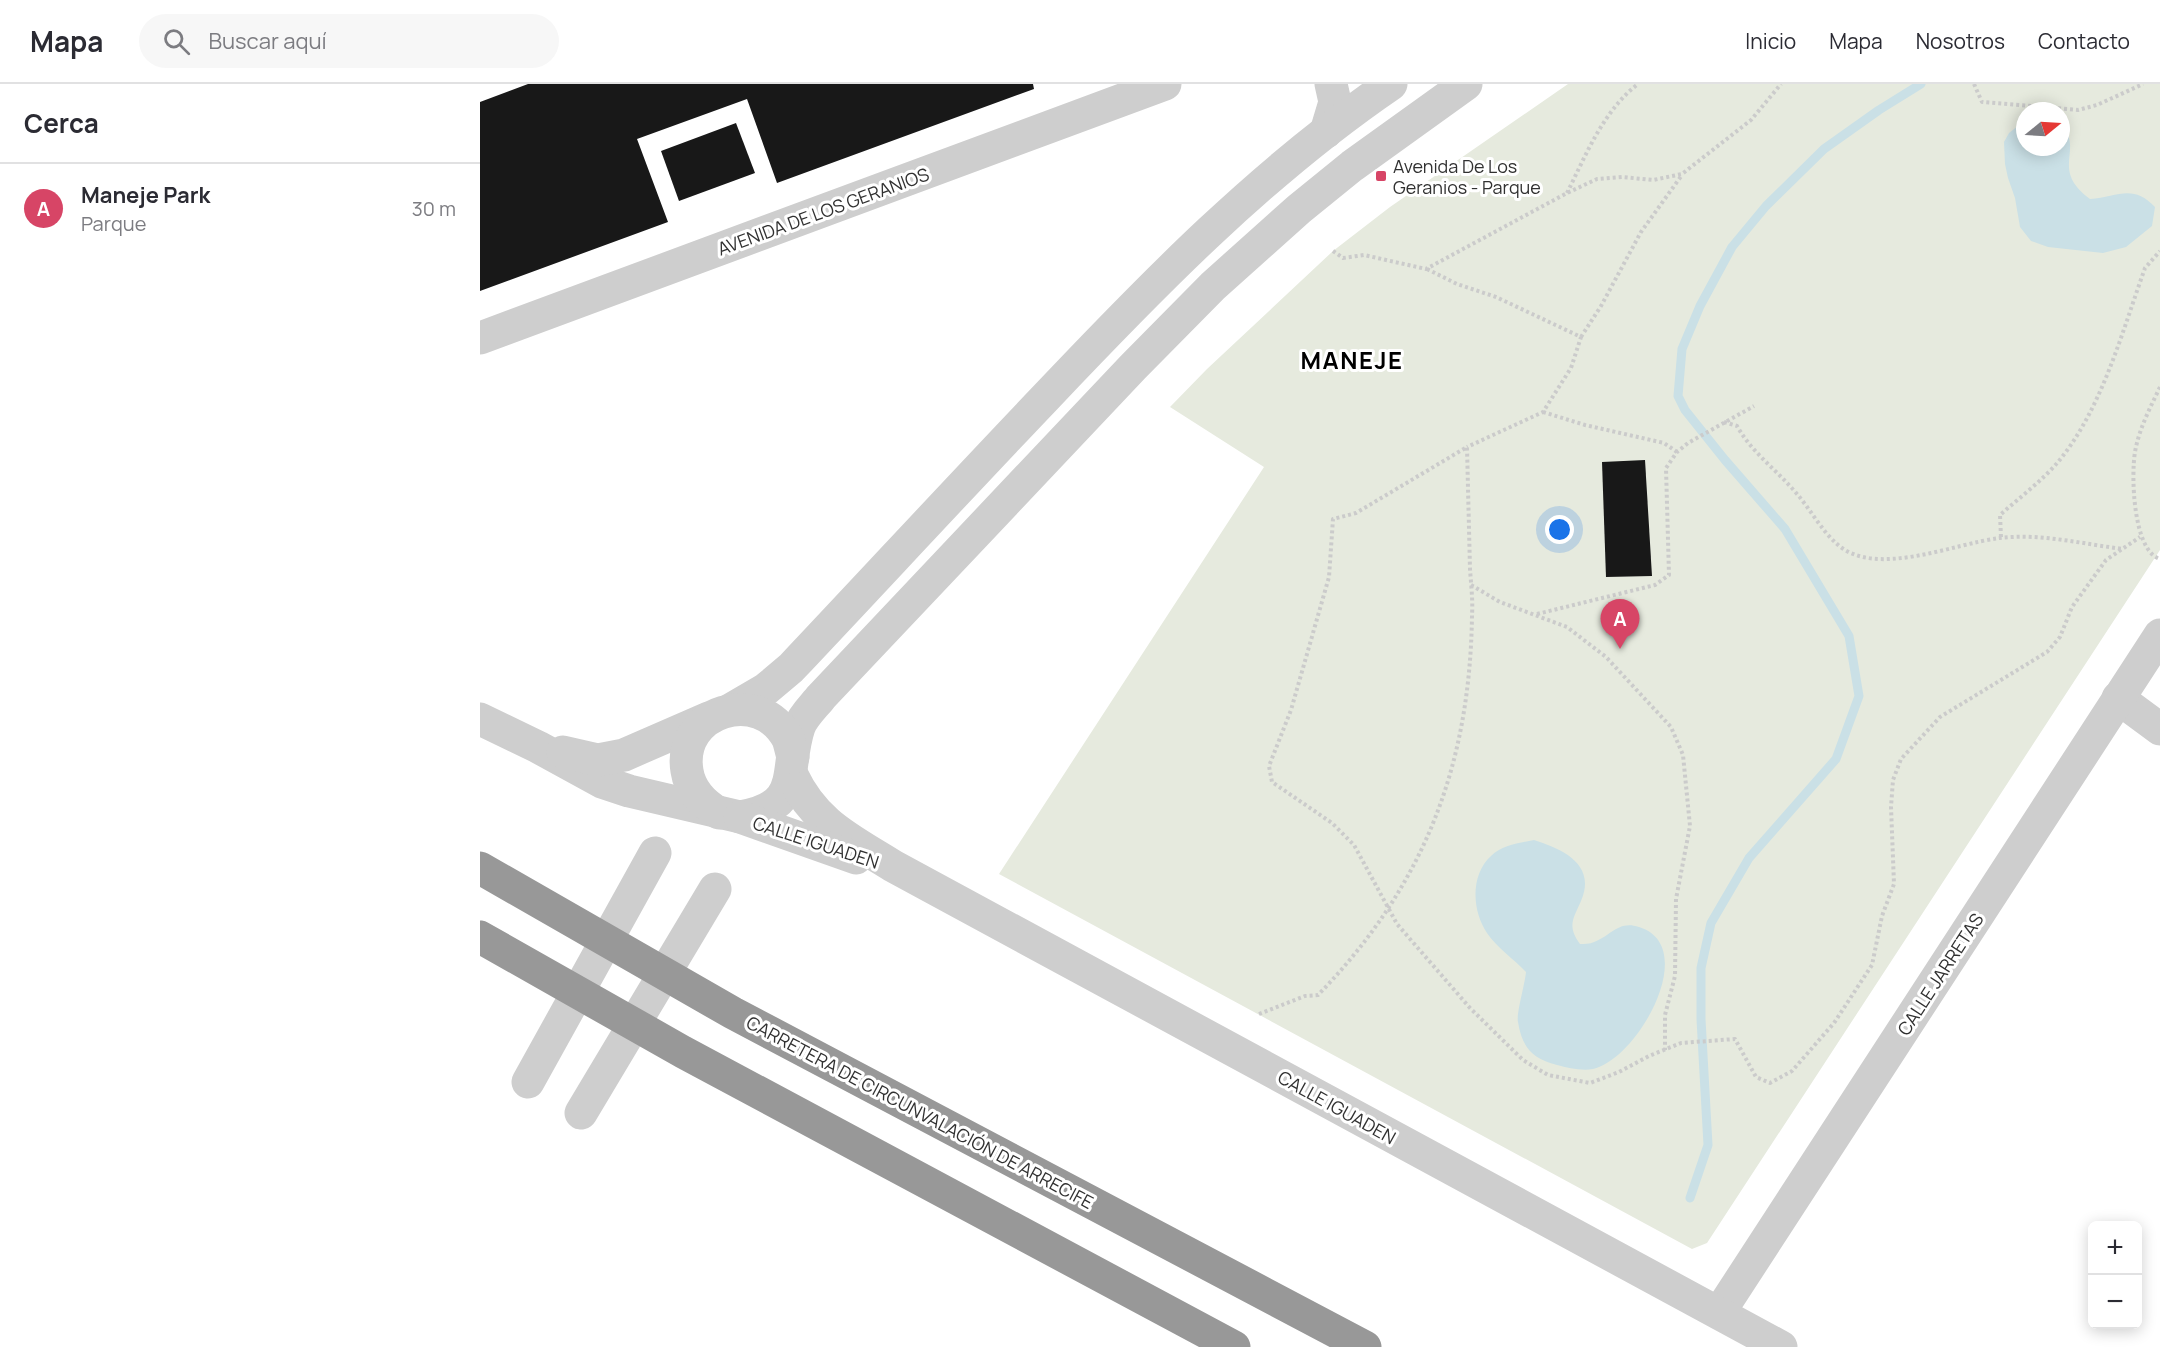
<!DOCTYPE html>
<html lang="es">
<meta charset="utf-8">
<style>
body{margin:0;font-family:Manrope,sans-serif;background:#f7f7f7;color:#2b2b33}
.controls{position:absolute;right:18px;bottom:18px;display:grid;overflow:hidden;border-radius:9px;box-shadow:0 3px 15px #0003}
.controls button{width:54px;height:54px;display:grid;place-items:center;padding:0;border:0;border-bottom:2px solid #e1e1e2;background:#fff;color:#2b2b33;font:30px sans-serif}
.compass{position:absolute;left:1536px;top:18px;width:54px;height:54px;border-radius:50%;background:#fff;box-shadow:0 3px 15px #0003;rotate:72deg}
.you{position:absolute;left:1080px;top:446px;width:21px;height:21px;margin:-15px;border:4px solid #fff;border-radius:50%;background:#1a73e8;box-shadow:0 0 0 9px #1a73e833}
.badge{display:grid;place-items:center;width:39px;height:39px;border-radius:50%;background:#d74566;color:#fff;font-size:20px;font-weight:700}
.pin{position:absolute;translate:-50% -50px;filter:drop-shadow(0 2px 3px #0008)}
.pin::after{content:'';position:absolute;top:32px;width:21px;height:18px;background:inherit;clip-path:polygon(0 0,100% 0,50% 100%)}
.list{margin:0;padding:0;list-style:none}
h2{display:flex;justify-content:space-between;align-items:center;height:78px;margin:0;padding:0 24px;font-size:26px}
h2 small{font-size:20px;font-weight:400;color:#7c7c81}
.list li{display:grid;grid-template-columns:39px 1fr auto;gap:18px;align-items:center;box-sizing:border-box;height:90px;padding:0 24px;border-top:2px solid #e1e1e2}
.list b{display:block;font-size:22px;white-space:nowrap}
.list p{margin:0;font-size:20px;white-space:nowrap;color:#7c7c81}
.list em{font-size:20px;font-style:normal;color:#7c7c81}
.icon{flex:none;width:33px;height:33px;fill:none;stroke:currentColor;stroke-width:2;stroke-linecap:round;stroke-linejoin:round}
.map{position:relative;flex:none;width:1680px;height:1263px;overflow:hidden}
header{display:flex;align-items:center;gap:36px;box-sizing:border-box;height:84px;padding:0 30px;background:#fff;border-bottom:2px solid #e1e1e2}
header strong{font-size:28px}
nav{display:flex;gap:33px;margin-inline-start:auto;font-size:21px}
.search{width:420px;height:54px;background:#f7f7f7;display:flex;align-items:center;gap:15px;box-sizing:border-box;padding:0 21px;border-radius:33px;color:#7c7c81;font-size:22px}
main{display:flex}
aside{flex:1;background:#fff}
.map>svg:first-child{display:block}
.green{fill:#e6eade;fill-rule:evenodd}
.water{fill:#cae0e6}
.lines{fill:none;stroke-linecap:round;stroke-linejoin:round}
.stream{stroke:#cae0e6;stroke-width:9}
.building{fill:#181818}
.path{stroke:#cbcbcb;stroke-width:4;stroke-dasharray:3 3;stroke-linecap:butt}
.minor{stroke:#cecece;stroke-width:33}
.tertiary{stroke:#cecece;stroke-width:33}
.motorway{stroke:#989898;stroke-width:33}
.poi-dot{fill:#d74566;stroke:#fff;stroke-width:2}
.labels{text-anchor:middle;dominant-baseline:central;stroke-width:6;stroke-linejoin:round;paint-order:stroke}
.poi-label{font-size:18px;fill:#313131;stroke:#fff;text-anchor:start}
.street-label{font-size:18px;fill:#313131;stroke:#fff}
.district-label{font-size:24px;font-weight:bold;letter-spacing:1.5px;fill:#000;stroke:#fff}
</style>
<header>
<strong>Mapa</strong>
<div class="search"><svg class="icon" aria-label="search" viewBox="0 0 24 24"><circle cx="10" cy="10" r="6"/><path d="M15 15l6 6"/></svg>Buscar aquí</div>
<nav><a>Inicio</a><a>Mapa</a><a>Nosotros</a><a>Contacto</a></nav>
</header>
<main>
<aside>
<h2>Cerca<small></small></h2>
<ul class="list">
<li><span class="badge">A</span><div><b>Maneje Park</b><p>Parque</p></div><em>30 m</em></li>
</ul>
</aside>
<div class="map">
<svg width="1680" height="1263" viewBox="0 0 1680 1263">
<rect width="100%" height="100%" fill="#fff"/>
<path class="green" d="M1088,0H1680V466L1227,1159L1212,1165L519,790L784,383L690,323L727,285L853,167L910,123ZM1545,27H1581V63H1545Z"/>
<g class="water">
<path d="M1543,38H1545V63H1581V41C1605,65 1569,85 1610,115C1637,113 1653,99 1675,123L1672,142L1646,163L1623,169L1568,163L1551,157L1540,143L1535,114L1528,94L1525,80L1524,58L1529,49Z"/>
<path d="M1054,756C1082,765 1117,780 1101,817C1093,835 1087,842 1100,860C1104,860 1110,860 1114,858C1131,852 1138,836 1159,843C1221,862 1158,975 1113,985C1102,987 1088,984 1077,981C1052,975 1042,963 1038,938C1036,930 1045,900 1046,888C1034,875 1017,864 1007,849C992,827 990,791 1011,772C1022,761 1039,759 1054,756Z"/>
</g>
<g class="lines">
<polyline class="stream" points="1210,1114 1228,1061 1221,935 1221,884 1231,839 1269,774 1356,675 1379,612 1369,552 1305,445 1245,376 1205,326 1198,312 1202,265 1220,222 1252,163 1286,122 1344,65 1399,26 1441,0"/>
</g>
<g class="building">
<polygon points="48,0 553,0 554,5 297,99 267,15 157,55 188,138 0,207 0,18"/>
<polygon points="256,39 275,89 199,117 181,67"/>
<polygon points="1165,376 1172,492 1126,493 1122,378"/>
</g>
<g class="lines">
<g class="path">
<polyline points="1494,0 1502,18 1598,26 1617,21 1663,0"/>
<path d="M1087,109C1106,71 1123,27 1158,0"/>
<polyline points="853,167 863,174 884,171 946,185 1087,109 1117,95 1142,93 1173,96 1202,90 1271,36 1301,0"/>
<polyline points="947,185 977,200 1016,213 1101,253 1091,284 1063,328 987,363"/>
<polyline points="1101,253 1121,222 1161,148 1202,91"/>
<path d="M1680,303C1670,324 1659,345 1655,368C1651,392 1653,467 1680,475"/>
<polyline points="1063,328 1105,341 1184,359 1197,368"/>
<path d="M1244,338L1257,342C1273,370 1297,386 1317,410C1330,425 1342,447 1357,460C1395,495 1475,459 1520,454C1560,449 1603,460 1643,465"/>
<path d="M1521,453L1520,431C1539,414 1562,397 1578,378C1622,325 1642,248 1665,184L1680,167"/>
<polyline points="991,501 1020,518 1087,543 1126,573 1191,643 1203,671 1210,742 1196,815 1195,892 1185,931 1185,966"/>
<polyline points="1057,530 1175,501 1189,491 1186,384 1197,368 1208,359 1274,322"/>
<path d="M779,930L825,912L838,911C944,802 990,682 992,531C993,516 991,500 990,485C989,445 988,404 987,363L876,429L853,435L849,493L811,626L789,682L792,698L852,739L874,761L917,840L990,924L1043,976L1068,991L1110,999L1139,988L1169,972L1201,959L1255,955L1276,993L1290,999L1312,987L1354,939L1392,881L1402,832L1414,800L1411,723L1413,696L1421,675L1460,633L1567,568L1580,553L1592,523L1626,476L1660,453"/>
</g>
<g class="minor">
<polyline points="846,48 855,18 851,0"/>
<polyline points="0,254 685,0"/>
<polyline points="1638,614 1680,645"/>
<polyline points="48,998 175,769"/>
<polyline points="101,1029 235,805"/>
<polyline points="1239,1229 1680,551"/>
</g>
<g class="tertiary">
<path d="M250,626L286,605L311,584C396,494 480,403 566,313C673,200 782,88 911,0"/>
<path d="M0,635L58,663L122,698L149,707L260,733C324,722 304,688 319,643C323,632 334,622 341,613L653,283L733,202L819,125L872,82L986,0"/>
<polyline points="83,668 118,676 144,671 229,634"/>
<path d="M312,691C335,740 370,755 413,782L1301,1263"/>
<path d="M239,729C222,719 210,706 207,687C197,627 280,601 308,655C310,660 311,667 313,673"/>
<polyline points="260,733 376,774"/>
</g>
<g class="motorway">
<polyline points="0,784 253,929 885,1263"/>
<polyline points="0,853 203,968 754,1263"/>
</g>
</g>
<rect class="poi-dot" x="895" y="86" width="12" height="12" rx="3"/>
<g class="labels">
<g class="poi-label">
<text x="913" y="82">Avenida De Los<tspan x="913" dy="21">Geranios - Parque</tspan></text>
</g>
<g class="street-label">
<text transform="translate(343 127) rotate(-20)">AVENIDA DE LOS GERANIOS</text>
<text transform="translate(336 758) rotate(18)">CALLE IGUADEN</text>
<text transform="translate(1460 890) rotate(-57)">CALLE JARRETAS</text>
<text transform="translate(857 1023) rotate(29)">CALLE IGUADEN</text>
<text transform="translate(440 1028) rotate(28)">CARRETERA DE CIRCUNVALACIÓN DE ARRECIFE</text>
</g>
<g class="district-label">
<text x="872" y="275">MANEJE</text>
</g>
</g>
</svg>
<div class="controls">
<button>+</button>
<button>−</button>
</div>
<svg class="compass" viewBox="-18 -18 36 36"><path d="M0-13l5 13h-10z" fill="#e53935"/><path d="M0 13l5-13h-10z" fill="#7c7c81"/></svg>
<div class="you"></div>
<div class="pin badge" style="left:1140px;top:565px">A</div>
</div>
</main>
